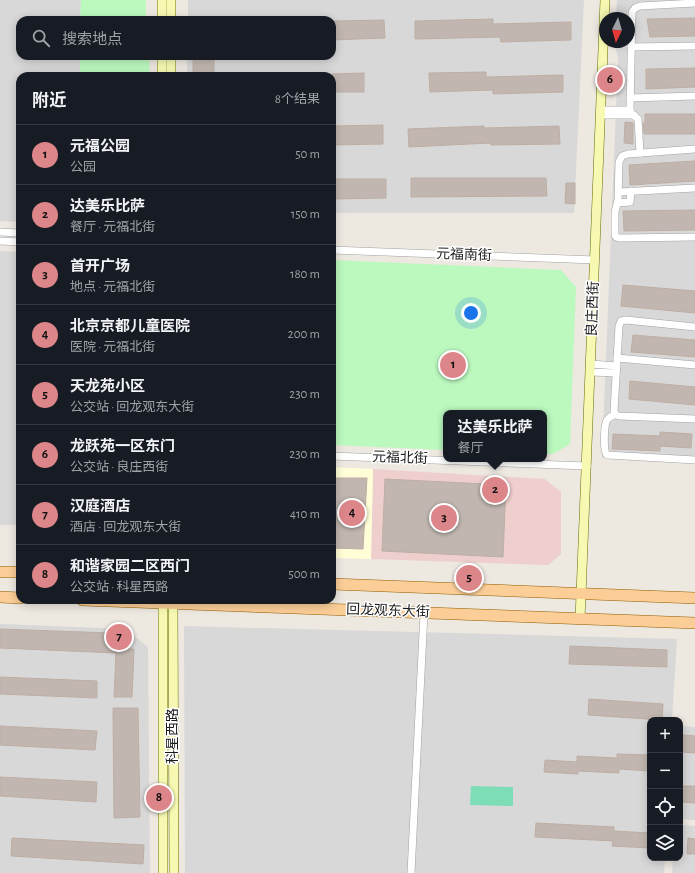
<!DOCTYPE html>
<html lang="zh">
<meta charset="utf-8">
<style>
body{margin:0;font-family:"Alegreya Sans","Noto Sans SC",sans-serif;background:#20242c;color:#f1f3f6}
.controls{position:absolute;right:12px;bottom:12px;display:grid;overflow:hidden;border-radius:8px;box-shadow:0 2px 10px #0003}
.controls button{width:36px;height:36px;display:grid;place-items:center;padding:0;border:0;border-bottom:1px solid #363941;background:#171b24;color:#f1f3f6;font:20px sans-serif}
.compass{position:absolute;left:599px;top:12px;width:36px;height:36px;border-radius:50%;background:#171b24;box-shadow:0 2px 10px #0003;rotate:185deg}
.you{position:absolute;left:471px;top:313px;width:14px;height:14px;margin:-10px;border:3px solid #fff;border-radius:50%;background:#1a73e8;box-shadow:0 0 0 6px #1a73e833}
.badge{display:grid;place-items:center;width:26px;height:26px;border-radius:50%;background:#dd868a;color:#111;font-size:13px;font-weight:700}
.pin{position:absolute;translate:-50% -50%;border:2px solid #fff;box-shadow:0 1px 4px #0006}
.popup{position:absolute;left:443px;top:410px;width:104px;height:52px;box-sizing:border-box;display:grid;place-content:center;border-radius:8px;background:#171b24;filter:drop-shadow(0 1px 3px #0005);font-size:13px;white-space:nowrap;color:#9ea1a6}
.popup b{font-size:15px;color:#f1f3f6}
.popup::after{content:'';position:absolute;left:50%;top:100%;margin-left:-8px;border:8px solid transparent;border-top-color:#171b24}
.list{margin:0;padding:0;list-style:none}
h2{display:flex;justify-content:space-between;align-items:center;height:52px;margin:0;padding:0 16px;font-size:17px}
h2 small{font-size:13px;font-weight:400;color:#9ea1a6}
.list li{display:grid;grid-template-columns:26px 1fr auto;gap:12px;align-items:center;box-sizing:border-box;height:60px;padding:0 16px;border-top:1px solid #363941}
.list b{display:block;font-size:15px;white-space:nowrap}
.list p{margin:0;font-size:13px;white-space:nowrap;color:#9ea1a6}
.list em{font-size:13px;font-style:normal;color:#9ea1a6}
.icon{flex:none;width:22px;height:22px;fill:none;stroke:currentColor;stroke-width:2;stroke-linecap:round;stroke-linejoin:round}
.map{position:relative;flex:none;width:695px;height:873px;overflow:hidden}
.search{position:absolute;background:#171b24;box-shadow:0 2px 10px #0003;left:16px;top:16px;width:320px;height:44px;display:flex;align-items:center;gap:10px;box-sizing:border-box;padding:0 14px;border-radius:12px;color:#9ea1a6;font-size:15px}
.panel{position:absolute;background:#171b24;box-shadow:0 2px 10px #0003;left:16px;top:72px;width:320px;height:532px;border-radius:12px}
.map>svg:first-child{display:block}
.residential{fill:#d9d8d8}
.commercial{fill:#eecfce}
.education{fill:#fffed7}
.park{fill:#bbf9bf}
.pitch{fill:#7dddb6}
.building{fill:#c1b7b0;stroke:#beaea3}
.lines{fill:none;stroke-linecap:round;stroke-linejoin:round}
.street-casing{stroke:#a2a2a2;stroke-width:8}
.secondary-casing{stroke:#666f05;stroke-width:10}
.primary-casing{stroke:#915e01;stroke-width:12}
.street{stroke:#fff;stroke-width:7}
.secondary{stroke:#f7f9b2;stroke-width:9}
.primary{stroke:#fbcd97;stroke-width:11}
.labels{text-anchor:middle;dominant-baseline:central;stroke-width:3;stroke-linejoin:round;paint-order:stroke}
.street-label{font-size:14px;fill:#1b1b1b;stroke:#fff}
</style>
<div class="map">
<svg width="695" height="873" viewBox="0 0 695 873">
<rect width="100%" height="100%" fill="#ede8e0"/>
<g class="residential">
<polygon points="0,0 81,0 80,20 20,20 20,56 80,56 80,76 20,76 20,222 0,221"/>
<polygon points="188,0 584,0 574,213 332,213 332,76 187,76 187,56 332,56 332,20 188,20"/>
<polygon points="617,0 695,0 695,463 602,458 618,57 614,42 629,42 629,18 616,18"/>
<polygon points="0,251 20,252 20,525 0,525"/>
<polygon points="0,624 125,629 148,647 150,873 0,873"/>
<polygon points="184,626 677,639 672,720 650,720 650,858 665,858 664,873 185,873"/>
<polygon points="680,726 695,727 695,820 680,819"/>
<polygon points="680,825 695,826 695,873 672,873 673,858 680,858"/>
</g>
<polygon class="commercial" points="373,469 545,479 561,492 561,554 548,565 371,559"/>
<polygon class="education" points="332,467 373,469 371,559 332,558"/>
<g class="park">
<polygon points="81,0 146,0 146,20 80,20"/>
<polygon points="80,56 149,56 150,76 80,76"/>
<polygon points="332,260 561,270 576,287 570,444 553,454 544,454 544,413 446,413 446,450 332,445"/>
</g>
<polygon class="pitch" points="471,786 513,787 513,806 470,805"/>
<g class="building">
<polygon points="695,18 695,36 650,37 647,19"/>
<polygon points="493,19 493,24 571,22 571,40 501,42 500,37 415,39 415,21"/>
<polygon points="384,20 385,38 332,40 332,21"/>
<rect x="193" y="56" width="21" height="20"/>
<polygon points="695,68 695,87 646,89 646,69"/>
<polygon points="486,72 486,77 563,75 563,92 493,94 493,90 430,92 429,73"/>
<polygon points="364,73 364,92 332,92 332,74"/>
<polygon points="645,114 695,114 695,134 644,134 643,123 645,123"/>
<polygon points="625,122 633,123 633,144 624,143"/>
<polygon points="383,125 383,144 332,145 332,126"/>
<polygon points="484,126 484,128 559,126 560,144 491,145 491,143 409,147 408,129"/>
<polygon points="695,161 695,181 630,185 629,165"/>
<polygon points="411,178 546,178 547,196 411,197"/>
<polygon points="332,179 386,179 386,198 332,199"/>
<polygon points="566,183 575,183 575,204 565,203"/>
<polygon points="695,210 695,230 624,231 623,211"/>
<polygon points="623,285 695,291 695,313 621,306"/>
<polygon points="633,335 695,340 695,357 631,352"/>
<polygon points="630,381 695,387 695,405 629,399"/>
<polygon points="660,432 692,434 691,448 660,446 660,451 612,449 613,434 660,436"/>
<polygon points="332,478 367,478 363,549 332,548"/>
<polygon points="385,479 506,485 503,557 382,551"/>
<polygon points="0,629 112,633 112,639 126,640 125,649 134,649 132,697 114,697 116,653 0,648"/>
<polygon points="570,646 667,650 667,667 569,664"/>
<polygon points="0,677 97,681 97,698 0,694"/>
<polygon points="589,699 663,704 662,720 588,715"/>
<polygon points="113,708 138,708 140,817 114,818"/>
<polygon points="0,726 97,731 95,750 0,745"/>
<polygon points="683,735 695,736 695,753 682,752"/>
<polygon points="617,754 650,755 650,771 619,769 619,773 578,771 578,774 544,772 545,760 577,762 577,756 617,758"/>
<polygon points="0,777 97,782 96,802 0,796"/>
<polygon points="681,786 695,786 695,803 680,802"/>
<polygon points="536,823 614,827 614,831 650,833 650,848 612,846 613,841 535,837"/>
<polygon points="12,838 144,845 143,864 11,856"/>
<polygon points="688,838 695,839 695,854 687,854"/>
</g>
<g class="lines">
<defs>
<g id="street">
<polyline points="631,47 695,46"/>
<polyline points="630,98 695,96"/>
<polyline points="601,110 630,110"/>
<polyline points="601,115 634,115"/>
<polyline points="695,149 628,154 622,156 619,162 618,200 615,212 615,235 616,237 619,238 695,237"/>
<polyline points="640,153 638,119 631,113 630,110 632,12 635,8 640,6 695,3"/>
<polyline points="619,192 695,188"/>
<polyline points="618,203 630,202 631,191"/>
<polyline points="0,232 20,233"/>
<polyline points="0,241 20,242"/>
<polyline points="332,250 595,260"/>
<polyline points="695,327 626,320 621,321 619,326 614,411 616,415 619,416 695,419"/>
<polyline points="617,358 695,365"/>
<polyline points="591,364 617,366"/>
<polyline points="591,372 616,373"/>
<path d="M615,414C613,416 609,417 607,420C604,425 603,451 607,455L695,460"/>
<polyline points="332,456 587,466"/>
<polyline points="411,873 424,613"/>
</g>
<g id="secondary">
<polyline points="162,0 162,20"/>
<polyline points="171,0 171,20"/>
<polyline points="162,56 162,76"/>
<polyline points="171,56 171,76"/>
<polyline points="163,600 163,873"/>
<polyline points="173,600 174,873"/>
<polyline points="580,619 605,0"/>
</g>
<g id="primary">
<polyline points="0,572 20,572"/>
<polyline points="332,584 695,598"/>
<polyline points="0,597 20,598"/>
<polyline points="82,600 695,623"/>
</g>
</defs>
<use href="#street" class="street-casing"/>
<use href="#secondary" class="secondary-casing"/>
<use href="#primary" class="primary-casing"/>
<use href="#street" class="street"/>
<use href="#secondary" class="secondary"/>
<use href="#primary" class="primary"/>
</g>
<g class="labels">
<g class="street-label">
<text transform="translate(464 255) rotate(2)">元福南街</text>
<text transform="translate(593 309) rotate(-88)">良庄西街</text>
<text transform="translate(400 458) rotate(2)">元福北街</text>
<text transform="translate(388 611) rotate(2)">回龙观东大街</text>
<text transform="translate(173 736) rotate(-90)">科星西路</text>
</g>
</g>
</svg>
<div class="controls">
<button>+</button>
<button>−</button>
<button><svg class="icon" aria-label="locate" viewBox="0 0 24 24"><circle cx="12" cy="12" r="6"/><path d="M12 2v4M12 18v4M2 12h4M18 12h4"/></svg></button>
<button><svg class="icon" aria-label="layers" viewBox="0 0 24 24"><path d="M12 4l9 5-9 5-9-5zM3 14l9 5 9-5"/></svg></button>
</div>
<svg class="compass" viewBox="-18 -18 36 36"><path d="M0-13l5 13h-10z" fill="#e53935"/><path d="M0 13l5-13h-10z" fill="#9ea1a6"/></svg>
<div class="you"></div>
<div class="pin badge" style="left:453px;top:365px">1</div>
<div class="pin badge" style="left:495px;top:490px">2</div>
<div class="popup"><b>达美乐比萨</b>餐厅</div>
<div class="pin badge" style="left:444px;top:518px">3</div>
<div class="pin badge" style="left:352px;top:513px">4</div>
<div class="pin badge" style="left:469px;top:578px">5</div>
<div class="pin badge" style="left:610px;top:80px">6</div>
<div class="pin badge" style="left:119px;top:637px">7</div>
<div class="pin badge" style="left:159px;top:798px">8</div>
<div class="search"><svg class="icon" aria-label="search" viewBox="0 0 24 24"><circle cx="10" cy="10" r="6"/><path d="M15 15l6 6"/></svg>搜索地点</div>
<section class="panel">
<h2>附近<small>8个结果</small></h2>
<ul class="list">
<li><span class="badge">1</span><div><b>元福公园</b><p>公园</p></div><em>50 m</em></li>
<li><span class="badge">2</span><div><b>达美乐比萨</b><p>餐厅 · 元福北街</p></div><em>150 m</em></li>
<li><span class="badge">3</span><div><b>首开广场</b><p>地点 · 元福北街</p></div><em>180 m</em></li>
<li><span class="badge">4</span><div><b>北京京都儿童医院</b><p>医院 · 元福北街</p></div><em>200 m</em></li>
<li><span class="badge">5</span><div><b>天龙苑小区</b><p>公交站 · 回龙观东大街</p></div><em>230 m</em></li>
<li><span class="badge">6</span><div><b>龙跃苑一区东门</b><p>公交站 · 良庄西街</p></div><em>230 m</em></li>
<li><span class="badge">7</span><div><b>汉庭酒店</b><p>酒店 · 回龙观东大街</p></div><em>410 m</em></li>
<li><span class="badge">8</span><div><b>和谐家园二区西门</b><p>公交站 · 科星西路</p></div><em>500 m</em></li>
</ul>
</section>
</div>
